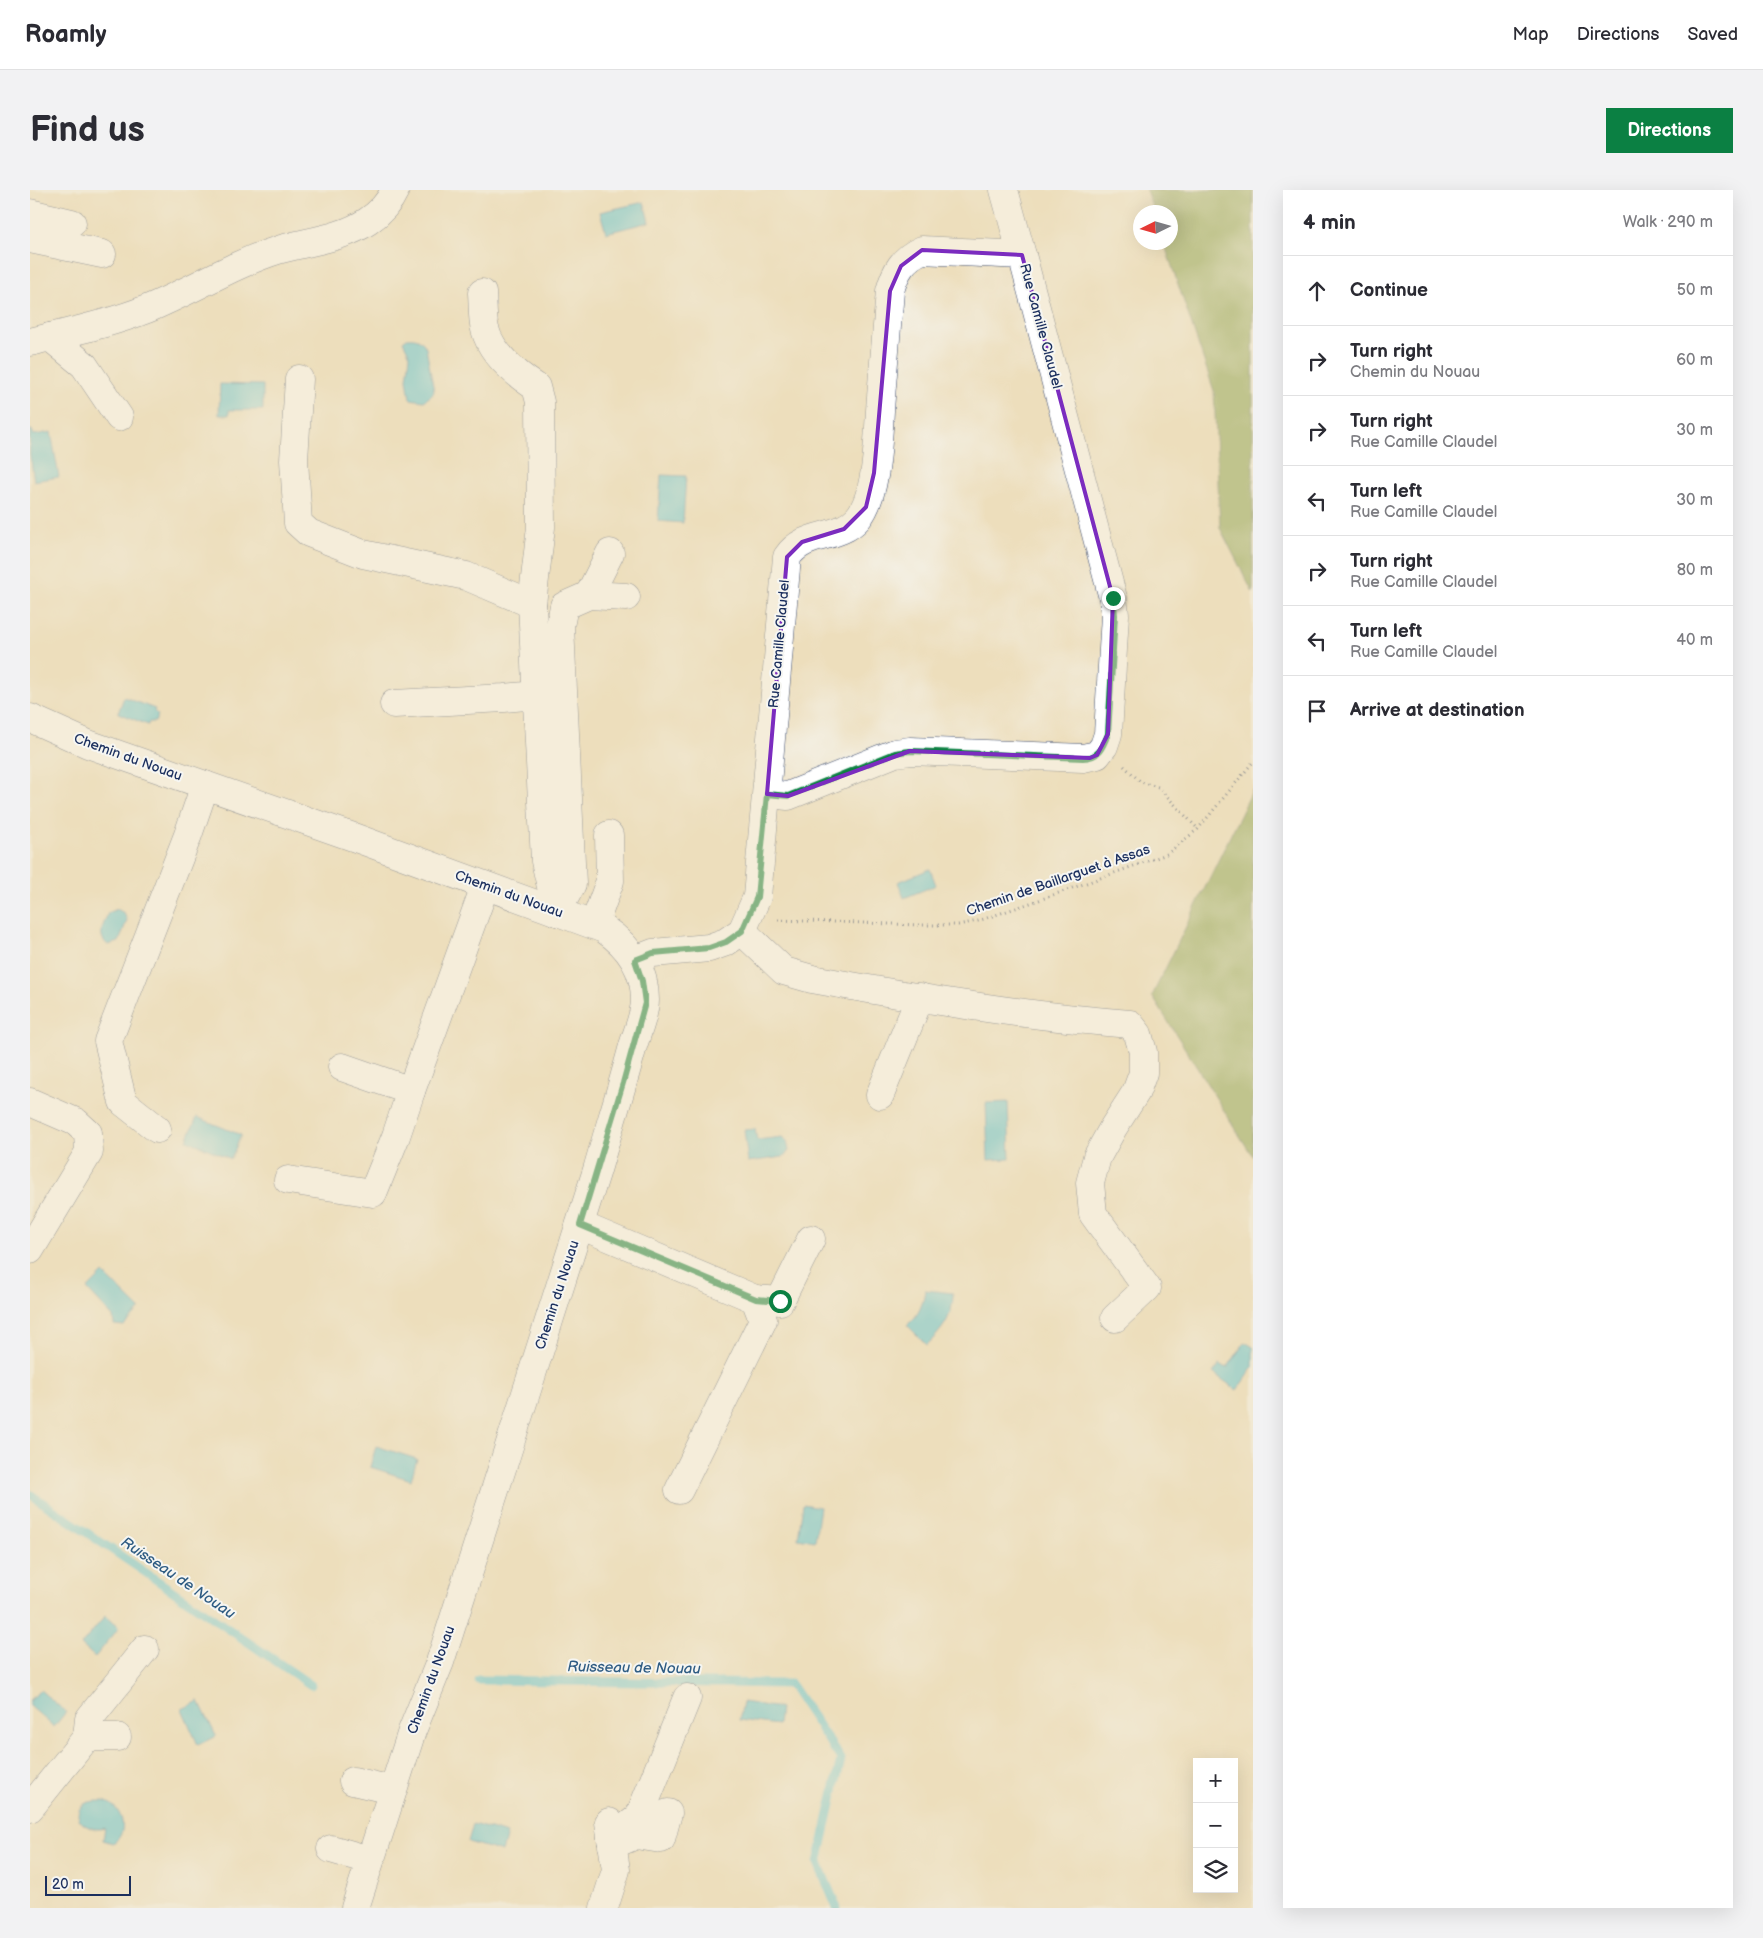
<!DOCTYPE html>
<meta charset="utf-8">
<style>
body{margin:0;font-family:"Balsamiq Sans",sans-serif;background:#f2f2f3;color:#2b2b33}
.controls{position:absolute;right:15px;bottom:15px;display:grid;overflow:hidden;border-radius:0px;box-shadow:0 5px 20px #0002}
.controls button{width:45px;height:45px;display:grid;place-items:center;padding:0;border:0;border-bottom:1px solid #e1e1e2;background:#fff;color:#2b2b33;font:25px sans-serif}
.compass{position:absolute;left:1103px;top:15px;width:45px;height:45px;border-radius:50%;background:#fff;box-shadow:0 5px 20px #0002;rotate:265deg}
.scale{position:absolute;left:15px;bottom:12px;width:86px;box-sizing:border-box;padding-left:5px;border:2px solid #1b2f5e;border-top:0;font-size:14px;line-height:18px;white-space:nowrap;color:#1b2f5e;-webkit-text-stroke:4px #f6f6f2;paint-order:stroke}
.stop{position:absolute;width:15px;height:15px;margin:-11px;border:4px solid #0b8043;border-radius:50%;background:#fff}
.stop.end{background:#0b8043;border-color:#fff;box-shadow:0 1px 5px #0008}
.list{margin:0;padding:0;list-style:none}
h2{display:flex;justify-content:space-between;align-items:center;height:65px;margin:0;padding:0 20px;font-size:21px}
h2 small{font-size:16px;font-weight:400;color:#7c7c81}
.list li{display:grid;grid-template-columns:32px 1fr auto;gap:15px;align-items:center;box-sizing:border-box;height:70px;padding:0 20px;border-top:1px solid #e1e1e2}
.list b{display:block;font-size:19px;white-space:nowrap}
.list p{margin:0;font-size:16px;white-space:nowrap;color:#7c7c81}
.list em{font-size:16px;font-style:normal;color:#7c7c81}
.icon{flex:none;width:28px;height:28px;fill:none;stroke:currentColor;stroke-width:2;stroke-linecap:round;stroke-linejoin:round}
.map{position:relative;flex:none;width:1223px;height:1718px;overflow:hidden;border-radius:0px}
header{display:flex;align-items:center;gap:30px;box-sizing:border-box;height:70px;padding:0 25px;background:#fff;border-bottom:1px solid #e1e1e2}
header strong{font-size:24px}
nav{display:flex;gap:28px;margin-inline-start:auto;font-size:18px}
.intro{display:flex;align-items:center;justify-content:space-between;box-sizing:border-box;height:120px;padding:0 30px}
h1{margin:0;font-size:35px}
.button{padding:12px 22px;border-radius:0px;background:#0b8043;color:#fff;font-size:18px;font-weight:700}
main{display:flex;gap:30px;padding:0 30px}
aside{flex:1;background:#fff;border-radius:0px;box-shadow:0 5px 20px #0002}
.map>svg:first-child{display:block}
.forest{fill:#8ba456;stroke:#536a5a}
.water{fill:#5dc6d9;stroke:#3c7a9c}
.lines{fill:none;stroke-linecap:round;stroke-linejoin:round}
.stream{stroke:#5dc6d9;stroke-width:9}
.minor-casing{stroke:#3a496c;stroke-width:29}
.path{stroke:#3a496c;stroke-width:3;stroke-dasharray:1 4;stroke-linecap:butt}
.minor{stroke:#fff;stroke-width:28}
.route{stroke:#0b8043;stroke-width:6}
.marked{fill:none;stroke:#7b2cbf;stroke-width:4;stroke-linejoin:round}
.labels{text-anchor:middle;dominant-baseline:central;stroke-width:4;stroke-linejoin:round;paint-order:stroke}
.street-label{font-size:14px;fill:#1b2f5e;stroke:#f6f6f2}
.water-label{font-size:15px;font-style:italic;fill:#2f5c83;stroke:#f6f6f2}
</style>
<header>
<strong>Roamly</strong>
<nav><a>Map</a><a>Directions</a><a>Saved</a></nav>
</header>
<div class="intro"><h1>Find us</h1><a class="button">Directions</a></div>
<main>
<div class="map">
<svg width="1223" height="1718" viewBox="0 0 1223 1718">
<rect width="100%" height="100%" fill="#f6f6f2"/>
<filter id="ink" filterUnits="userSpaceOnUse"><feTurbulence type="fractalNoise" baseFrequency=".02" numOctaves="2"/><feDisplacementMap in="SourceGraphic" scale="10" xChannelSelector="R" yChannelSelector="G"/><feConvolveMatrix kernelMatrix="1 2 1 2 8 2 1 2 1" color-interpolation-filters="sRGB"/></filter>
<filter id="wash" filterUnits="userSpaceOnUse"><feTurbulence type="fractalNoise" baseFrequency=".0096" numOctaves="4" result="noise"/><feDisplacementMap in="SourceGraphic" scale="20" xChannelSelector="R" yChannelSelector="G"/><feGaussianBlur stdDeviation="1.12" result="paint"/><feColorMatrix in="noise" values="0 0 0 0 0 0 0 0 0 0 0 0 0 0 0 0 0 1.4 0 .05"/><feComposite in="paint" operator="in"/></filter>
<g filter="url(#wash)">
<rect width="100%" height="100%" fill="#eddebc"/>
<g class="forest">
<polygon points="1116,0 1223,0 1223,403 1190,338 1184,201 1134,53 1140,52 1140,22 1124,22"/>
<polygon points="1223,599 1223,967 1122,806"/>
</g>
<g class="water">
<polygon points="614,12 619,32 576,43 570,22"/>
<path d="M377,148C386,147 392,149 396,158L404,201L402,205L394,211L380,209L377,189L380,165L373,151Z"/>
<polygon points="190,194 233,195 233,220 199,220 199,225 189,225"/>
<polygon points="0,240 2,240 4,245 21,242 29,287 4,291 0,264"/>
<polygon points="631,285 656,286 653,333 628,331"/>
<polygon points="94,507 125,519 124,521 128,525 125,532 119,532 118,535 88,523"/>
<polygon points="900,679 906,695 874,708 868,692"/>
<path d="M87,719L94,723L97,730L89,752L78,755C66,746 74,734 78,723Z"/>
<polygon points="978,912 980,969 958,970 956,913"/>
<polygon points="167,927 211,945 201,969 157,950"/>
<polygon points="725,939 727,950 752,947 757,951 759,960 753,967 718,972 714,940"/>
<polygon points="73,1083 110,1119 94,1136 84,1135 83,1127 57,1099"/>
<path d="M895,1100L923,1103C923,1127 913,1139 897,1155L877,1135C889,1126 893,1114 895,1100Z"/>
<polygon points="1215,1152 1223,1157 1223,1177 1207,1200 1183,1183 1190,1174 1197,1178"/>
<polygon points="346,1256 387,1269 381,1290 340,1277"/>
<polygon points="773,1314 790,1317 785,1351 768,1348"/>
<polygon points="75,1426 89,1438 65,1467 51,1455"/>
<polygon points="10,1500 36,1522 24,1537 0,1516 0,1511"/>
<polygon points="169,1511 186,1546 168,1555 152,1519"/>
<polygon points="713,1512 750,1518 748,1535 709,1530"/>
<path d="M73,1611C91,1614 101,1642 83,1653L73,1650L75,1638C61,1643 38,1629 53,1615C58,1611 67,1611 73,1611Z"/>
<polygon points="443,1634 477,1644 472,1662 438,1652"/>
</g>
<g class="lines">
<g class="stream">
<polyline points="0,1304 281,1495"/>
<polyline points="448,1490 760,1494"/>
<polyline points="761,1495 811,1569 788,1673 807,1718"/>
</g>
</g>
</g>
<g filter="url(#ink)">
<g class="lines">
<defs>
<g id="minor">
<polyline points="974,0 992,65"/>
<polyline points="0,23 42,33"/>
<polyline points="0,49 72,64"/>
<path d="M452,103C453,114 452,128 455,139C461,163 486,184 506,197L510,212L511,337L502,414L515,671L527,722"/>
<polyline points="20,147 54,175 89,227"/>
<path d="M0,152C39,142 79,134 117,119C161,101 203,74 248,60C278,51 312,49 338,31C350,23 359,13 365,0"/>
<polyline points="269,189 264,270 268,333 279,343 333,364 436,386 502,414"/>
<polyline points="559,405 580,363"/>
<polyline points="364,514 474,508 506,505"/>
<path d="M0,528L58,554L326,648L574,739C599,756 615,779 615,810C615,825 607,842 603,856C592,897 579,938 567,980C516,1144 462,1308 410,1472L382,1541L325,1718"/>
<polyline points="527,722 542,694 530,436 534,416 559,405 596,407"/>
<polyline points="564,735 580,691 579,645"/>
<path d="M712,741L754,781L782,789C887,808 993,826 1100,834L1108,844L1113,862V883L1106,902L1083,938L1067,967L1060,993L1063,1024L1117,1098L1085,1128"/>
<path d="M605,770L623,763L679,758L696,752L712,741L727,707L757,367C775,340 808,351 828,328C849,303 848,240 851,207C854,172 857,137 860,101C865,82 873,68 892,60L992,65L1083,408L1085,425L1078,544L1074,556L1067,565L1053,568L880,561L865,563L758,606L737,604"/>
<polyline points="312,877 381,901 455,696"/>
<polyline points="850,905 890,807"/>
<polyline points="0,912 46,932 58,943 59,962 0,1060"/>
<polyline points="127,939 93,912 78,851 158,645 175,595"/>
<polyline points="258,990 343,1003 366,946 381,901"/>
<polyline points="550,1035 725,1109 733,1130 649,1300"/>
<polyline points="725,1109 750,1111 781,1049"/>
<polyline points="57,1547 59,1529 115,1459"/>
<polyline points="323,1591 362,1600"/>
<polyline points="0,1618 57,1547 87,1547"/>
<polyline points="581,1649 609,1627 657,1508"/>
<polyline points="582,1655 606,1645 631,1649 638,1623"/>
<polyline points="301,1659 339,1670"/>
<polyline points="574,1718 586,1680 579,1632"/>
</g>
</defs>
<use href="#minor" class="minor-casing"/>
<g class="path">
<polyline points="1094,576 1111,592 1128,597 1168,639"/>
<polyline points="748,730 889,735 928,735 948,731 1009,710 1137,664 1168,639 1223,572"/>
</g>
<use href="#minor" class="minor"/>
</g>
</g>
<g class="lines" filter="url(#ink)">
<path class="route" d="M750,1111L726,1109L550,1035L593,893L615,813L612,791L605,770L623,763L679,758L696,752L712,741L727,707L737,604L758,606L865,563L880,561L1053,568C1069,568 1073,557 1078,544L1085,425L1083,408"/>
</g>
<path d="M0 0H1223V1718H0ZM892,60L992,65L1083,408L1078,544L1067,565L1060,568L880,561L758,606L737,604L757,367L772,352L814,339L836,317L844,283L860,101L871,76Z" fill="#eddebc" fill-opacity=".55" fill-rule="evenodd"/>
<path class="marked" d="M892,60L992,65L1083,408L1078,544L1067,565L1060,568L880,561L758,606L737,604L757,367L772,352L814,339L836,317L844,283L860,101L871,76Z"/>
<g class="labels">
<g class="street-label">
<text transform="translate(1011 136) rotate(75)">Rue Camille Claudel</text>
<text transform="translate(749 454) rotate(-85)">Rue Camille Claudel</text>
<text transform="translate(98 567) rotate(20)">Chemin du Nouau</text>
<text transform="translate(1028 690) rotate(-19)">Chemin de Baillarguet à Assas</text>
<text transform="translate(479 704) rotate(20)">Chemin du Nouau</text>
<text transform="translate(527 1105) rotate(-72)">Chemin du Nouau</text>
<text transform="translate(401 1490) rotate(-70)">Chemin du Nouau</text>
</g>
<g class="water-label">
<text transform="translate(148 1388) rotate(34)">Ruisseau de Nouau</text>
<text transform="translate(604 1478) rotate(1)">Ruisseau de Nouau</text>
</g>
</g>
</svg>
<div class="controls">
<button>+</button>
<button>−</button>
<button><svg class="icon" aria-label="layers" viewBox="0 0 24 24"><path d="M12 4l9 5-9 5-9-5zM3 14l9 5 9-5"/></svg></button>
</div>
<svg class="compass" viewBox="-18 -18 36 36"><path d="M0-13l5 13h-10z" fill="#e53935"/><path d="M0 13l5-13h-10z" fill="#7c7c81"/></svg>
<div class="scale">20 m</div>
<div class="stop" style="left:750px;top:1111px"></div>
<div class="stop end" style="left:1083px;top:408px"></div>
</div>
<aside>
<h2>4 min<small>Walk · 290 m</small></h2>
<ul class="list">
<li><svg class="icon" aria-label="ahead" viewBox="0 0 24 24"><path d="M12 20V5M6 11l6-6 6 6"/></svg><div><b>Continue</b></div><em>50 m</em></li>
<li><svg class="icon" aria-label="right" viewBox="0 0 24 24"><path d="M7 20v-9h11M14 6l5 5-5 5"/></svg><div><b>Turn right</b><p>Chemin du Nouau</p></div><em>60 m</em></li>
<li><svg class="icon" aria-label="right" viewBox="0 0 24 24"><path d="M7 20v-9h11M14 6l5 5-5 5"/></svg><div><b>Turn right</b><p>Rue Camille Claudel</p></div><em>30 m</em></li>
<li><svg class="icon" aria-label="left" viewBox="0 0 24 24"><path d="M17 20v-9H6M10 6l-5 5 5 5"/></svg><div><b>Turn left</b><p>Rue Camille Claudel</p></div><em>30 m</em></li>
<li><svg class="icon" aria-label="right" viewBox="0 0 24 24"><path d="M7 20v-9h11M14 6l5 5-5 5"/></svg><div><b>Turn right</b><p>Rue Camille Claudel</p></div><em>80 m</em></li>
<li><svg class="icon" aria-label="left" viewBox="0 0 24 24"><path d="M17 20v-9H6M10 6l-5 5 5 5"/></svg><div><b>Turn left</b><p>Rue Camille Claudel</p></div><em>40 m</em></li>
<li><svg class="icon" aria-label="arrive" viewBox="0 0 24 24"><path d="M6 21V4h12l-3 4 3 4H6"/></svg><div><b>Arrive at destination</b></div></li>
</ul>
</aside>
</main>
